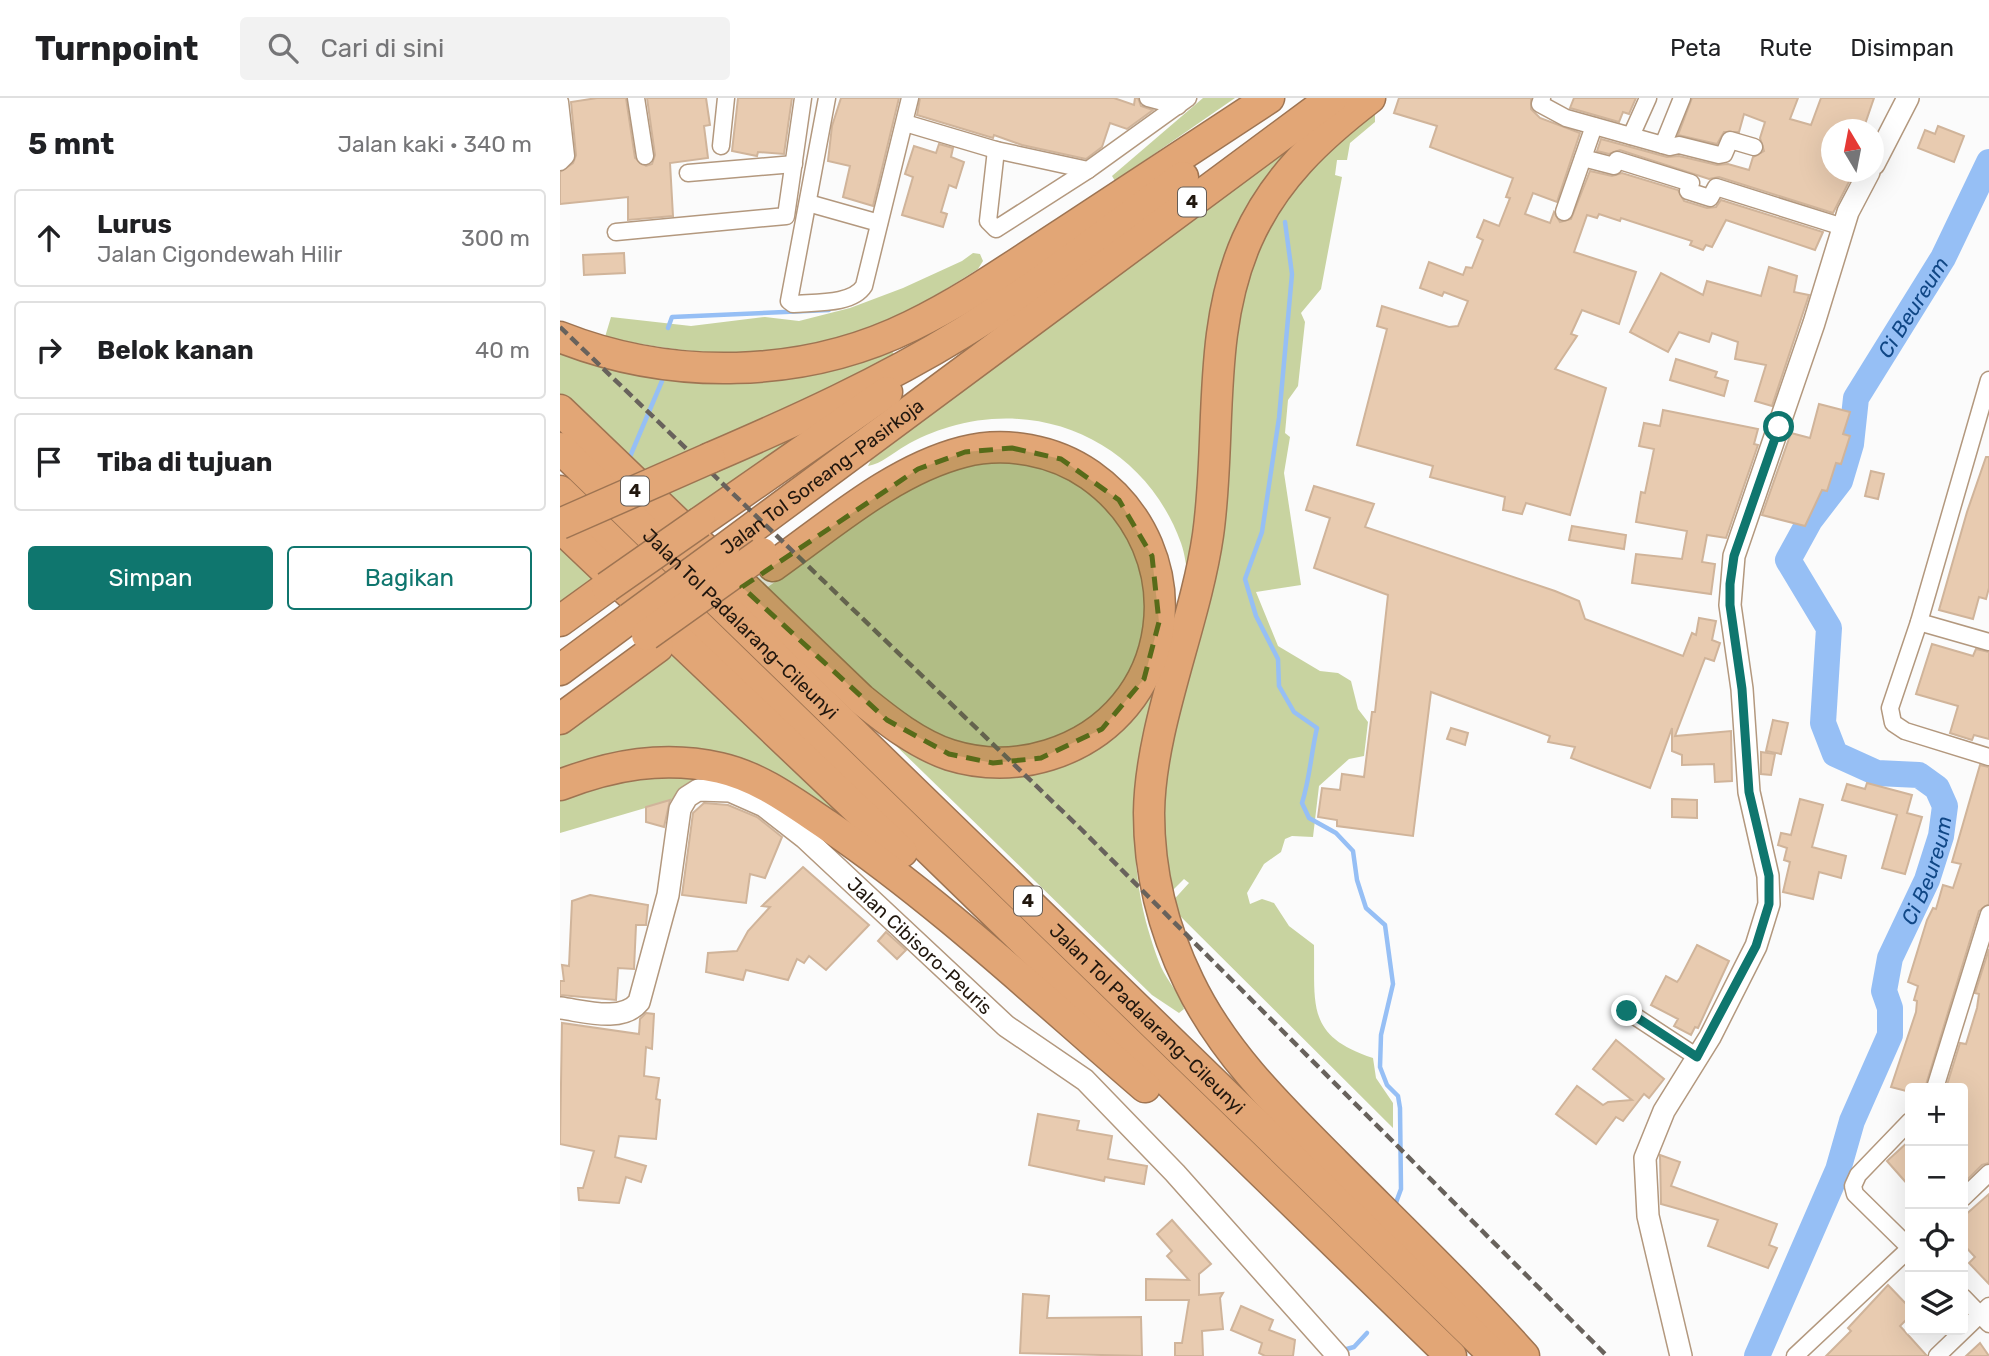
<!DOCTYPE html>
<html lang="id">
<meta charset="utf-8">
<style>
body{margin:0;font-family:Rubik,sans-serif;background:#f2f2f2;color:#202124}
.controls{position:absolute;right:21px;bottom:21px;display:grid;overflow:hidden;border-radius:7px;box-shadow:0 7px 28px #0002}
.controls button{width:63px;height:63px;display:grid;place-items:center;padding:0;border:0;border-bottom:2px solid #e0e0e0;background:#fff;color:#202124;font:35px sans-serif}
.compass{position:absolute;left:1261px;top:21px;width:63px;height:63px;border-radius:50%;background:#fff;box-shadow:0 7px 28px #0002;rotate:350deg}
.stop{position:absolute;width:21px;height:21px;margin:-16px;border:5px solid #0f766e;border-radius:50%;background:#fff}
.stop.end{background:#0f766e;border-color:#fff;box-shadow:0 2px 7px #0008}
.list{margin:0;padding:0;list-style:none}
h2{display:flex;justify-content:space-between;align-items:center;height:91px;margin:0;padding:0 28px;font-size:30px}
h2 small{font-size:23px;font-weight:400;color:#757577}
.list li{display:grid;grid-template-columns:46px 1fr auto;gap:21px;align-items:center;box-sizing:border-box;height:98px;margin:0 14px 14px;padding:0 14px;border:2px solid #e0e0e0;border-radius:7px}
.list b{display:block;font-size:26px;white-space:nowrap}
.list p{margin:0;font-size:23px;white-space:nowrap;color:#757577}
.list em{font-size:23px;font-style:normal;color:#757577}
.actions{display:flex;gap:14px;padding:21px 28px}
.actions a{flex:1;padding:16px 0;border:2px solid #0f766e;border-radius:7px;text-align:center;font-size:24px;color:#0f766e}
.actions .main{background:#0f766e;color:#fff}
.icon{flex:none;width:38px;height:38px;fill:none;stroke:currentColor;stroke-width:2;stroke-linecap:round;stroke-linejoin:round}
.map{position:relative;flex:none;width:1429px;height:1258px;overflow:hidden}
header{display:flex;align-items:center;gap:42px;box-sizing:border-box;height:98px;padding:0 35px;background:#fff;border-bottom:2px solid #e0e0e0}
header strong{font-size:33px}
nav{display:flex;gap:38px;margin-inline-start:auto;font-size:24px}
.search{width:490px;height:63px;background:#f2f2f2;display:flex;align-items:center;gap:18px;box-sizing:border-box;padding:0 24px;border-radius:7px;color:#757577;font-size:26px}
main{display:flex}
aside{flex:1;background:#fff}
.map>svg:first-child{display:block}
.green{fill:#c8d3a0}
.lines{fill:none;stroke-linecap:round;stroke-linejoin:round}
.stream{stroke:#96bff5;stroke-width:4.5}
.river{stroke:#96bff5;stroke-width:26}
.building{fill:#e8cbb0;stroke:#d0b49a;stroke-width:2}
.minor-casing{stroke:#b3987e;stroke-width:19}
.tertiary-casing{stroke:#b3987e;stroke-width:24}
.motorway-casing{stroke:#9e7452;stroke-width:33}
.minor{stroke:#fff;stroke-width:16}
.tertiary{stroke:#fff;stroke-width:21}
.motorway{stroke:#e2a676;stroke-width:30}
.rail{stroke:#68625c;stroke-width:4.5;stroke-dasharray:10 5;stroke-linecap:butt}
.motorway-bridge-casing{stroke:#9e7452;stroke-width:33;stroke-linecap:butt}
.motorway-bridge{stroke:#e2a676;stroke-width:30}
.route{stroke:#0f766e;stroke-width:9}
.marked{fill:#576b19;fill-opacity:0.2;stroke:#576b19;stroke-width:5;stroke-dasharray:14 9;stroke-linejoin:round}
.labels{text-anchor:middle;dominant-baseline:central;stroke-width:5;stroke-linejoin:round;paint-order:stroke}
.shield{fill:#fff;stroke:#645d56;stroke-width:2}
.shield-label{font-size:18px;font-weight:bold;fill:#21170e}
.street-label{font-size:19px;fill:#21170e;stroke:#fff}
.water-label{font-size:21px;font-style:italic;fill:#104786;stroke:#fff}
</style>
<header>
<strong>Turnpoint</strong>
<div class="search"><svg class="icon" aria-label="search" viewBox="0 0 24 24"><circle cx="10" cy="10" r="6"/><path d="M15 15l6 6"/></svg>Cari di sini</div>
<nav><a>Peta</a><a>Rute</a><a>Disimpan</a></nav>
</header>
<main>
<aside>
<h2>5 mnt<small>Jalan kaki · 340 m</small></h2>
<ul class="list">
<li><svg class="icon" aria-label="ahead" viewBox="0 0 24 24"><path d="M12 20V5M6 11l6-6 6 6"/></svg><div><b>Lurus</b><p>Jalan Cigondewah Hilir</p></div><em>300 m</em></li>
<li><svg class="icon" aria-label="right" viewBox="0 0 24 24"><path d="M7 20v-9h11M14 6l5 5-5 5"/></svg><div><b>Belok kanan</b></div><em>40 m</em></li>
<li><svg class="icon" aria-label="arrive" viewBox="0 0 24 24"><path d="M6 21V4h12l-3 4 3 4H6"/></svg><div><b>Tiba di tujuan</b></div></li>
</ul>
<div class="actions"><a class="main">Simpan</a><a>Bagikan</a></div>
</aside>
<div class="map">
<svg width="1429" height="1258" viewBox="0 0 1429 1258">
<rect width="100%" height="100%" fill="#fbfbfb"/>
<g class="green">
<polygon points="643,0 675,0 555,83 552,78"/>
<path d="M815,9V24L790,45L787,62H777L775,77L782,79L761,191L741,215L745,224L738,288L728,302L725,335L730,339L724,375L741,487L696,494L718,548L760,573L778,575L791,583L798,611L808,624L804,658L789,661L759,688L753,739L732,738L725,741L721,754L704,766L687,795L690,806L702,801L714,805L729,828L754,847C755,908 746,938 813,960L816,980L833,1005V1030L609,807L629,785L624,781L606,799L603,692L675,212L693,151L748,65Z"/>
<path d="M774,13L699,98L629,481C626,469 625,456 621,445C586,348 487,300 389,329C375,333 358,340 345,348C334,354 321,366 308,368L311,362Z"/>
<path d="M413,155L420,156L423,163L418,171C383,193 350,214 312,230C225,266 134,258 45,239L51,219L131,228L205,219L239,223L290,210L343,190L402,163Z"/>
<polygon points="0,253 267,270 332,253 337,261 85,381 0,299"/>
<polygon points="297,301 123,420 99,396"/>
<polygon points="467,362 522,385 559,421 581,466 587,511 575,572 533,623 472,649 423,653 381,641 334,612 201,494 345,390 408,363"/>
<polygon points="8,446 40,477 0,509 0,450"/>
<polygon points="119,553 290,725 158,657 0,676 0,637"/>
<path d="M605,555C584,649 561,727 586,824C590,838 595,855 601,869C608,884 620,896 624,911L619,915L592,897L327,639L475,670Z"/>
<polygon points="81,674 174,684 0,735 0,699"/>
</g>
<g class="lines">
<g class="stream">
<path d="M725,124L732,176L719,320L702,434L685,481L696,518L718,561L719,588L734,614L757,630C751,655 750,680 742,705L749,720L776,735L793,753L797,782L806,810L825,827L833,886L821,937L820,969L827,987L838,998L840,1010L841,1091L834,1110"/>
<polyline points="108,230 112,219 269,212"/>
<polyline points="69,361 102,283"/>
<polyline points="783,1252 794,1249 807,1235"/>
</g>
<path class="river" id="s1" d="M1197,1258L1278,1072L1292,1023L1330,937V910L1324,893L1330,860L1367,782L1381,738L1385,708L1377,690L1359,677L1317,675L1275,656L1263,625L1269,530L1228,462L1250,422L1280,383L1291,346L1296,300L1383,160L1429,64"/>
</g>
<g class="building">
<polygon points="37,0 66,0 75,60 86,68 92,66 95,57 87,0 146,0 150,27 144,28 148,60 110,65 113,118 68,122 68,99 0,106 0,74 13,65 16,57 11,4"/>
<polygon points="178,0 232,0 224,56 198,54 197,58 172,53"/>
<polygon points="281,0 339,0 313,108 283,99 290,68 268,63 272,28"/>
<polygon points="360,0 554,0 574,7 575,0 578,0 581,8 593,12 567,31 550,25 542,49 526,61 462,47 434,37 433,40 357,17"/>
<polygon points="839,0 971,0 971,11 980,20 1020,35 997,104 973,95 965,116 990,125 994,114 1000,124 1011,121 1030,73 1052,78 1062,75 1118,92 1124,103 1147,110 1156,109 1161,102 1263,134 1255,152 1166,122 1152,149 1146,147 1143,152 1130,147 1132,143 1061,120 1060,123 1039,116 1037,120 1027,117 1014,154 1076,174 1059,226 1022,212 1011,236 1017,238 995,271 1046,290 1010,417 966,405 962,416 943,412 945,399 870,379 873,368 797,347 827,231 817,228 822,208 889,229 898,228 908,203 884,194 882,198 860,190 869,164 903,177 906,169 912,170 923,142 917,139 924,122 939,128 950,100 946,99 953,80 870,49 877,28 834,15"/>
<polygon points="1014,0 1076,0 1069,16 1063,14 1059,24 1010,10"/>
<polygon points="1132,0 1238,0 1230,21 1251,27 1261,0 1314,0 1303,32 1271,32 1271,74 1288,74 1292,78 1273,115 1159,79 1149,81 1060,52 1049,56 1037,53 1041,41 1107,59 1119,58 1157,67 1168,66 1189,72 1193,59 1204,53 1200,40 1205,24 1184,16 1179,34 1164,34 1157,46 1118,37"/>
<polygon points="1378,28 1404,38 1394,64 1358,50 1365,32 1375,36"/>
<polygon points="379,46 393,50 391,59 404,64 396,90 389,87 381,114 387,116 383,129 342,117 353,79 345,76 354,48 376,55"/>
<polygon points="64,155 65,175 24,177 23,157"/>
<polygon points="1209,169 1237,178 1234,194 1249,197 1212,308 1195,303 1206,267 1175,261 1178,244 1152,235 1149,244 1119,234 1108,254 1070,234 1101,175 1143,197 1147,183 1201,198"/>
<polygon points="1116,261 1157,274 1155,279 1168,283 1164,298 1110,282"/>
<polygon points="1259,306 1290,314 1283,336 1290,338 1281,366 1276,365 1267,393 1262,392 1245,428 1202,417 1231,335 1250,340"/>
<polygon points="1103,312 1198,331 1194,346 1198,347 1166,440 1147,437 1142,464 1155,466 1151,496 1072,485 1076,456 1122,461 1127,433 1076,424 1081,394 1085,395 1094,351 1079,348 1084,325 1100,328"/>
<polygon points="1426,359 1429,359 1429,490 1426,501 1419,499 1413,521 1379,512 1407,414"/>
<polygon points="1311,373 1324,376 1318,401 1305,398"/>
<polygon points="754,388 814,406 805,429 995,493 1019,503 1025,521 1123,558 1132,535 1136,537 1139,520 1156,523 1152,542 1160,545 1154,563 1145,560 1115,638 1171,633 1172,683 1155,684 1154,666 1122,667 1122,657 1112,653 1112,630 1090,690 1011,660 1015,649 988,644 990,638 871,594 853,738 777,728 777,722 758,719 762,690 780,692 782,676 804,679 812,614 815,614 828,497 754,470 770,420 746,412"/>
<polygon points="1012,428 1066,437 1064,451 1009,442"/>
<polygon points="1372,546 1413,558 1416,551 1429,554 1429,641 1414,637 1412,642 1390,635 1398,608 1356,596"/>
<polygon points="1213,622 1228,625 1221,656 1206,653"/>
<polygon points="891,630 908,635 905,647 887,641"/>
<polygon points="1201,654 1215,656 1211,677 1201,676"/>
<polygon points="1420,667 1429,669 1429,806 1419,813 1365,990 1350,990 1350,994 1331,989 1356,914 1357,903 1354,902 1358,888 1348,884 1367,822 1373,810 1376,811 1383,787 1393,790 1401,766 1392,764"/>
<polygon points="1307,685 1352,697 1347,715 1362,719 1345,776 1322,770 1337,717 1282,702 1287,686 1305,691"/>
<polygon points="1112,701 1137,702 1137,720 1112,719"/>
<polygon points="1240,701 1263,707 1252,749 1286,758 1281,780 1259,774 1253,801 1223,794 1230,764 1224,762 1227,750 1218,747 1221,735 1231,737"/>
<polygon points="110,702 104,729 86,724 86,709"/>
<polygon points="144,705 168,707 197,719 222,739 205,780 190,776 186,805 122,797 133,715"/>
<polygon points="243,769 309,827 266,872 249,858 244,865 237,861 228,882 186,872 183,882 146,874 148,855 177,853 188,833 210,809 202,808"/>
<polygon points="30,797 88,807 86,827 76,827 74,871 58,870 56,902 0,897 0,883 4,883 2,867 9,868 12,803"/>
<polygon points="326,834 346,852 337,861 318,843"/>
<polygon points="1137,847 1169,863 1138,930 1135,929 1131,937 1114,928 1118,921 1091,907 1106,878 1117,884 1120,880"/>
<polygon points="1429,851 1429,1065 1422,1067 1403,1086 1403,990 1386,990 1400,945 1406,946 1417,910 1419,896 1415,895"/>
<polygon points="86,915 94,916 92,951 86,949 84,978 99,980 96,1001 100,1002 96,1041 59,1038 55,1059 86,1068 81,1084 66,1079 59,1105 19,1102 18,1090 23,1090 34,1053 0,1046 2,925 79,936 80,921"/>
<polygon points="1056,942 1104,981 1089,1000 1084,996 1063,1023 1056,1019 1036,1046 996,1016 1017,988 1043,1007 1048,1004 1072,1002 1033,971"/>
<polygon points="478,1016 519,1023 517,1032 552,1038 548,1061 587,1068 584,1086 545,1079 544,1083 469,1067"/>
<polygon points="1350,1042 1350,1089 1327,1063"/>
<polygon points="1100,1057 1120,1064 1111,1088 1217,1126 1209,1147 1217,1150 1208,1170 1148,1148 1158,1122 1101,1106"/>
<polygon points="1429,1096 1429,1186 1409,1165 1415,1159 1403,1146 1403,1119"/>
<polygon points="612,1122 651,1166 639,1176 639,1197 663,1195 660,1200 663,1231 642,1233 643,1258 615,1258 615,1245 622,1245 629,1202 586,1202 586,1181 629,1182 607,1158 612,1153 597,1136"/>
<polygon points="1328,1187 1350,1210 1350,1218 1340,1228 1367,1258 1266,1258 1291,1233 1288,1230"/>
<polygon points="463,1196 489,1198 487,1220 581,1219 582,1258 460,1255"/>
<polygon points="681,1208 713,1222 709,1232 735,1242 733,1258 705,1258 699,1255 702,1245 671,1232"/>
<polygon points="1420,1245 1429,1258 1406,1258"/>
</g>
<g class="lines">
<defs>
<g id="minor">
<polyline points="76,0 85,58"/>
<path d="M267,0L229,203L233,206C254,204 292,207 304,188L350,0"/>
<polyline points="588,0 618,8"/>
<polyline points="982,0 980,6 1006,20 1110,49 1119,47 1159,57 1164,56 1170,42 1194,49"/>
<polyline points="0,4 6,58 0,64"/>
<polyline points="345,25 436,52 528,72 628,0"/>
<polyline points="1071,38 1088,0"/>
<polyline points="1103,47 1122,0"/>
<polyline points="161,48 166,0"/>
<polyline points="436,52 428,123 436,131 528,72"/>
<polyline points="1023,60 1054,68 1057,62 1131,85 1128,93 1150,100 1156,89 1283,129"/>
<polyline points="128,75 234,66"/>
<polyline points="248,105 319,125"/>
<polyline points="1004,114 1034,28"/>
<polyline points="56,134 226,118 243,0"/>
<polyline points="1429,282 1359,524 1330,610 1333,625 1345,633 1429,659"/>
<polyline points="1359,524 1429,544"/>
<polyline points="1067,913 1137,959"/>
<polyline points="1375,990 1429,816"/>
<polyline points="1350,1023 1298,1077 1293,1088 1295,1096 1350,1150"/>
<polyline points="1403,1100 1429,1075"/>
<polyline points="1403,1199 1429,1226"/>
<polyline points="1235,1258 1350,1150"/>
<polyline points="1377,1258 1429,1208"/>
</g>
<g id="tertiary">
<polyline points="1314,66 1348,0"/>
<path id="s2" d="M0,910C24,913 62,925 79,904L108,797L120,711L127,699L138,692L170,693L204,708L245,740L446,928L525,982L615,1075L778,1258"/>
<polyline points="1121,1258 1088,1118 1085,1060 1104,1013 1150,939 1196,848 1209,806 1208,778 1189,694 1182,591 1170,507 1174,458 1254,225 1288,114 1309,74"/>
</g>
<g id="motorway">
<path d="M810,0C758,40 714,81 687,142C646,235 662,338 648,437C635,527 590,627 589,715C589,774 603,831 629,884C663,955 720,1010 775,1065C839,1129 904,1191 964,1258"/>
<path d="M0,239C111,283 243,281 351,228C405,202 454,167 505,134C573,89 641,45 709,0"/>
<path d="M0,312L301,601C328,623 357,646 390,657C422,667 457,667 489,657C618,617 638,453 530,377C494,352 446,343 403,354C333,372 271,427 213,468"/>
<path id="s3" d="M0,350L935,1258"/>
<path d="M150,360C236,323 322,284 402,235C479,188 550,132 623,79"/>
<polyline points="0,393 891,1258"/>
<polyline points="140,424 327,294"/>
<polyline points="0,429 342,754"/>
<path id="s4" d="M164,451L772,0"/>
<polyline points="0,523 47,489"/>
<polyline points="0,572 70,520"/>
<polyline points="0,621 98,549"/>
<path d="M0,687C52,667 104,657 160,670C200,679 234,705 267,727C380,804 481,900 585,989"/>
</g>
</defs>
<use href="#minor" class="minor-casing"/>
<use href="#tertiary" class="tertiary-casing"/>
<use href="#motorway" class="motorway-casing"/>
<use href="#minor" class="minor"/>
<use href="#tertiary" class="tertiary"/>
<use href="#motorway" class="motorway"/>
<polyline class="rail" points="0,229 521,731 1047,1258"/>
<defs>
<g id="motorway-bridge">
<polyline points="0,426 150,360"/>
<polyline points="47,489 140,424"/>
<polyline points="70,520 164,451"/>
<polyline points="87,537 202,455"/>
</g>
</defs>
<use href="#motorway-bridge" class="motorway-bridge-casing"/>
<use href="#motorway-bridge" class="motorway-bridge"/>
</g>
<g class="lines">
<polyline class="route" points="1067,913 1137,959 1196,848 1209,806 1209,778 1189,694 1182,591 1170,507 1170,486 1174,458 1219,329"/>
</g>
<path class="marked" d="M452,350L501,361L559,402L592,458L599,524L584,581L542,631L481,660L433,665L389,656L327,622L182,489L358,371L405,354Z"/>
<g class="labels">
<g class="shield">
<rect x="618" y="89.5" width="28" height="29" rx="5"/>
<rect x="61" y="378.5" width="28" height="29" rx="5"/>
<rect x="454" y="788.5" width="28" height="29" rx="5"/>
</g>
<g class="shield-label">
<text x="632" y="104">4</text>
<text x="75" y="393">4</text>
<text x="468" y="803">4</text>
</g>
<g class="street-label">
<text stroke="none"><textPath href="#s4" startOffset="122">Jalan Tol Soreang–Pasirkoja</textPath></text>
<text stroke="none"><textPath href="#s3" startOffset="252">Jalan Tol Padalarang–Cileunyi</textPath></text>
<text stroke="none"><textPath href="#s2" startOffset="586">Jalan Cibisoro-Peuris</textPath></text>
<text stroke="none"><textPath href="#s3" startOffset="819">Jalan Tol Padalarang–Cileunyi</textPath></text>
</g>
<g class="water-label">
<text stroke="none"><textPath href="#s1" startOffset="1214">Ci Beureum</textPath></text>
<text stroke="none"><textPath href="#s1" startOffset="522">Ci Beureum</textPath></text>
</g>
</g>
</svg>
<div class="controls">
<button>+</button>
<button>−</button>
<button><svg class="icon" aria-label="locate" viewBox="0 0 24 24"><circle cx="12" cy="12" r="6"/><path d="M12 2v4M12 18v4M2 12h4M18 12h4"/></svg></button>
<button><svg class="icon" aria-label="layers" viewBox="0 0 24 24"><path d="M12 4l9 5-9 5-9-5zM3 14l9 5 9-5"/></svg></button>
</div>
<svg class="compass" viewBox="-18 -18 36 36"><path d="M0-13l5 13h-10z" fill="#e53935"/><path d="M0 13l5-13h-10z" fill="#757577"/></svg>
<div class="stop" style="left:1219px;top:329px"></div>
<div class="stop end" style="left:1067px;top:913px"></div>
</div>
</main>
